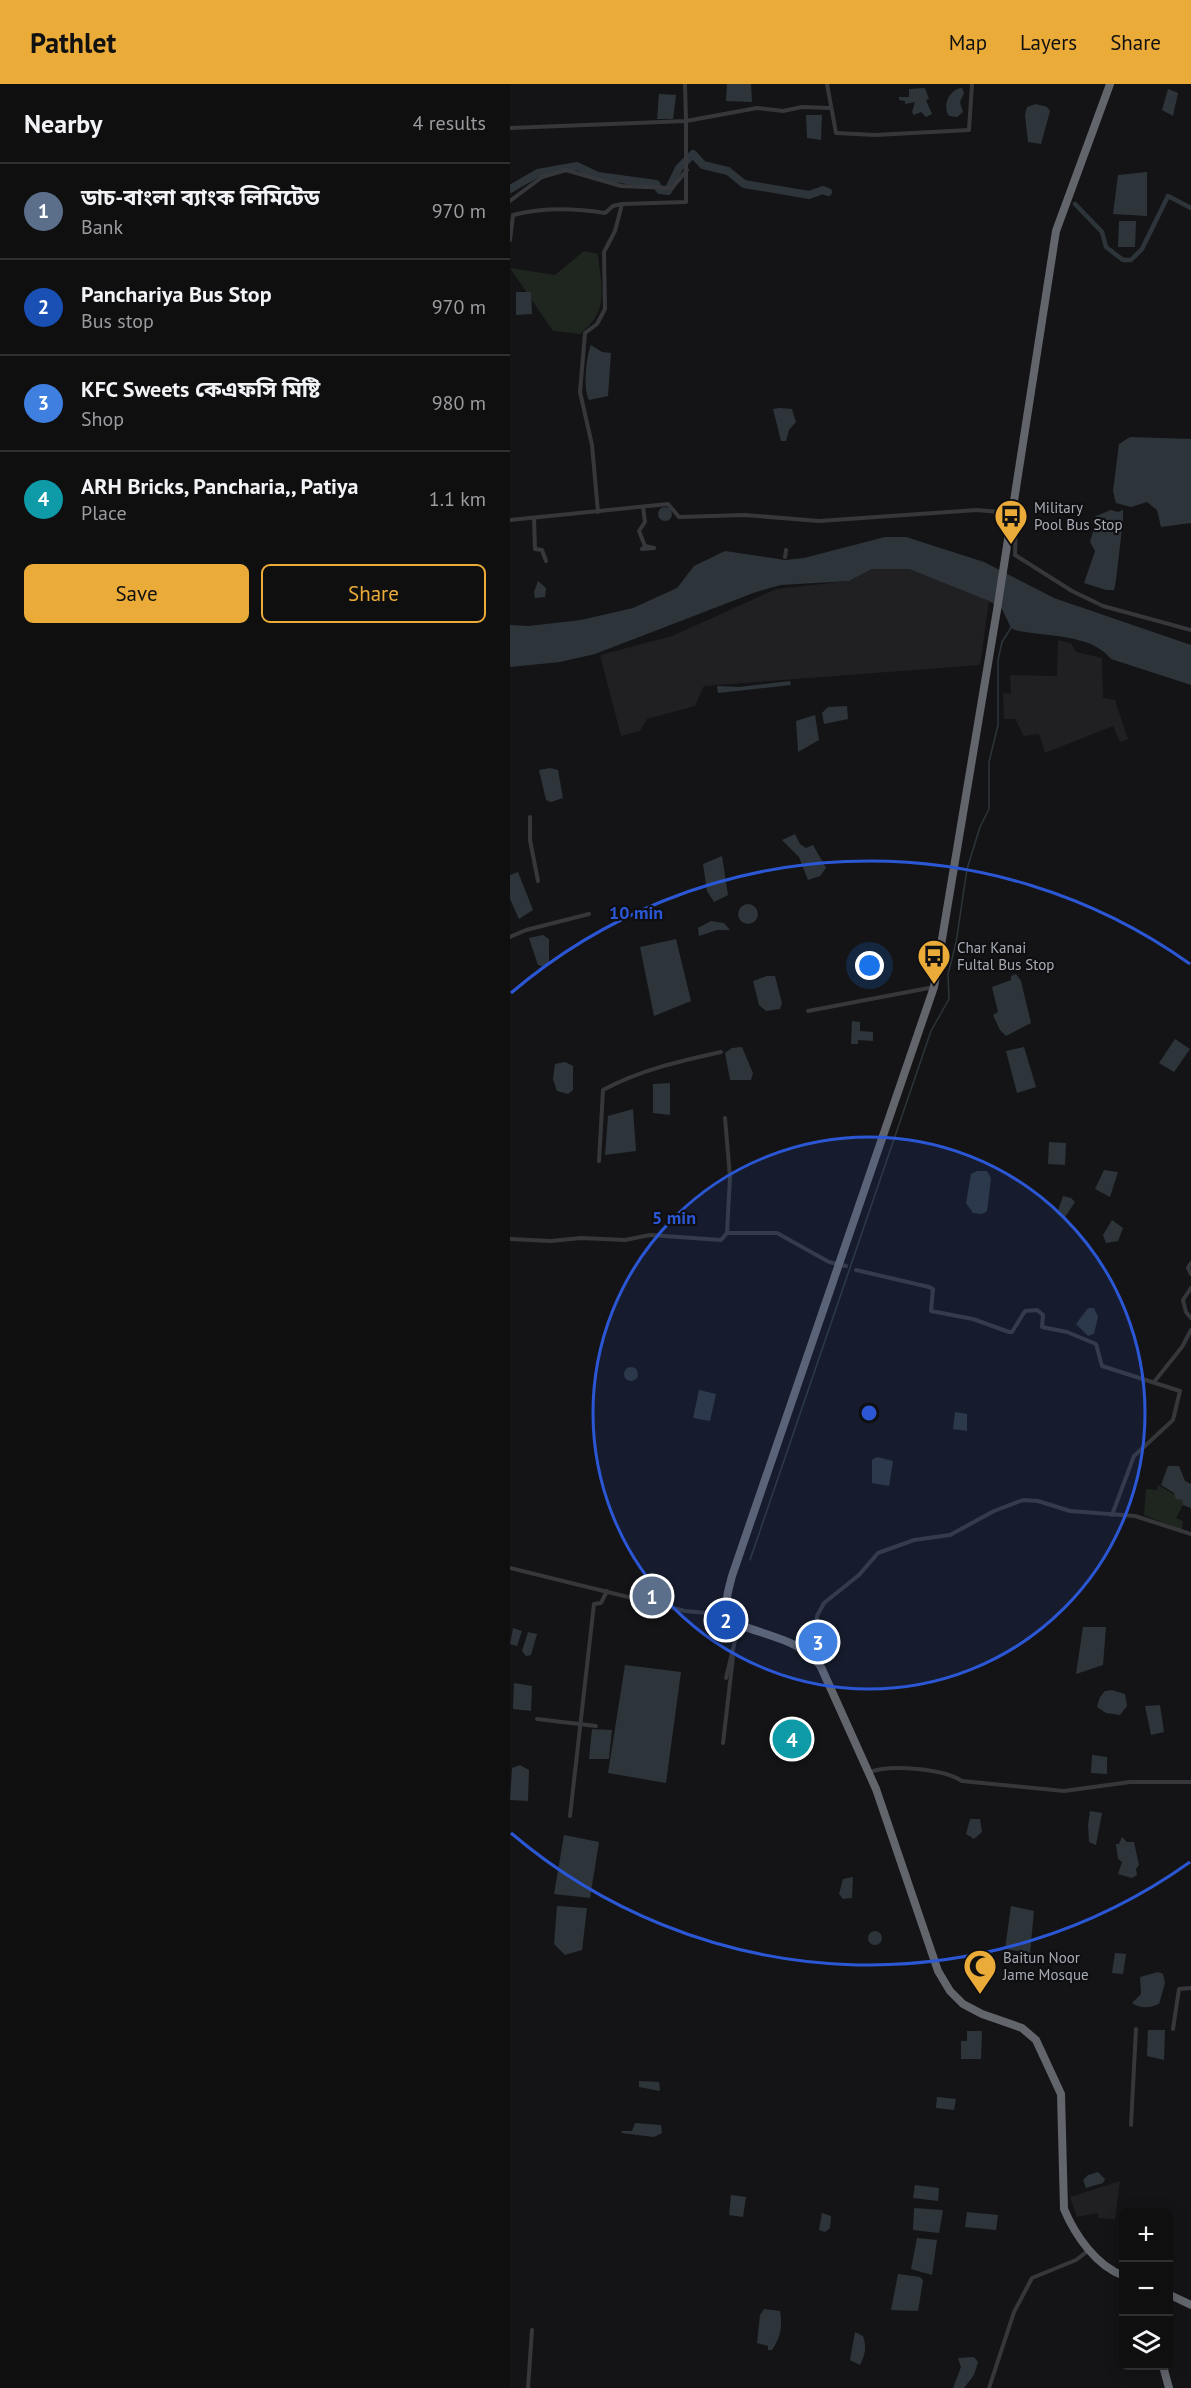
<!DOCTYPE html>
<meta charset="utf-8">
<style>
body{margin:0;font-family:"PT Sans","Noto Sans Bengali",sans-serif;background:#181819;color:#f1f3f6}
.controls{position:absolute;right:18px;bottom:18px;display:grid;overflow:hidden;border-radius:9px;box-shadow:0 3px 15px #0003}
.controls button{width:54px;height:54px;display:grid;place-items:center;padding:0;border:0;border-bottom:2px solid #2f2f30;background:#0f0f10;color:#f1f3f6;font:30px sans-serif}
.you{position:absolute;left:360px;top:882px;width:21px;height:21px;margin:-15px;border:4px solid #fff;border-radius:50%;background:#1a73e8;box-shadow:0 0 0 9px #1a73e833}
.badge{display:grid;place-items:center;width:39px;height:39px;border-radius:50%;background:#eaab38;color:#fff;font-size:20px;font-weight:700}
.pin{position:absolute;translate:-50% -50%;border:3px solid #fff;box-shadow:0 2px 6px #0006}
.list{margin:0;padding:0;list-style:none}
h2{display:flex;justify-content:space-between;align-items:center;height:78px;margin:0;padding:0 24px;font-size:26px}
h2 small{font-size:20px;font-weight:400;color:#9b9c9f}
.list li{display:grid;grid-template-columns:39px 1fr auto;gap:18px;align-items:center;box-sizing:border-box;height:96px;padding:0 24px;border-top:2px solid #2f2f30}
.list b{display:block;font-size:22px;white-space:nowrap}
.list p{margin:0;font-size:20px;white-space:nowrap;color:#9b9c9f}
.list em{font-size:20px;font-style:normal;color:#9b9c9f}
.actions{display:flex;gap:12px;padding:18px 24px}
.actions a{flex:1;padding:14px 0;border:2px solid #eaab38;border-radius:9px;text-align:center;font-size:21px;color:#eaab38}
.actions .main{background:#eaab38;color:#111}
.icon{flex:none;width:33px;height:33px;fill:none;stroke:currentColor;stroke-width:2;stroke-linecap:round;stroke-linejoin:round}
.map{position:relative;flex:none;width:681px;height:2304px;overflow:hidden}
header{display:flex;align-items:center;gap:36px;box-sizing:border-box;height:84px;padding:0 30px;background:#eaab38;color:#111}
header strong{font-size:28px}
nav{display:flex;gap:33px;margin-inline-start:auto;font-size:21px}
main{display:flex}
aside{flex:1;background:#0f0f10}
.map>svg:first-child{display:block}
.built{fill:#202023}
.green{fill:#1f2620}
.water{fill:#2d353b}
.lines{fill:none;stroke-linecap:round;stroke-linejoin:round}
.stream{stroke:#2d353b;stroke-width:1.5}
.canal{stroke:#2d353b;stroke-width:4.5}
.river{stroke:#2d353b;stroke-width:8}
.street{stroke:#36373b;stroke-width:4}
.highway{stroke:#62656c;stroke-width:8}
.ring{fill:none;stroke:#2b57d5;stroke-width:3}
.labels{text-anchor:middle;dominant-baseline:central;stroke-width:4.5;stroke-linejoin:round;paint-order:stroke}
.poi-label{font-size:15px;fill:#a7acb6;stroke:#0f0f11;text-anchor:start}
.centre{fill:#2b57d5;stroke:#0f0f11;stroke-width:3}
.ring-label{font-size:18px;text-anchor:middle;font-weight:bold;fill:#2b57d5;stroke:#0f0f11;stroke-width:4.5;stroke-linejoin:round;paint-order:stroke}
</style>
<header>
<strong>Pathlet</strong>
<nav><a>Map</a><a>Layers</a><a>Share</a></nav>
</header>
<main>
<aside>
<h2>Nearby<small>4 results</small></h2>
<ul class="list">
<li><span class="badge" style="background:#5c6f8a">1</span><div><b>ডাচ-বাংলা ব্যাংক লিমিটেড</b><p>Bank</p></div><em>970 m</em></li>
<li><span class="badge" style="background:#1a4fb4">2</span><div><b>Panchariya Bus Stop</b><p>Bus stop</p></div><em>970 m</em></li>
<li><span class="badge" style="background:#3f7fe0">3</span><div><b>KFC Sweets কেএফসি মিষ্টি</b><p>Shop</p></div><em>980 m</em></li>
<li><span class="badge" style="background:#0f9aa8">4</span><div><b>ARH Bricks, Pancharia,, Patiya</b><p>Place</p></div><em>1.1 km</em></li>
</ul>
<div class="actions"><a class="main">Save</a><a>Share</a></div>
</aside>
<div class="map">
<svg width="681" height="2304" viewBox="0 0 681 2304">
<rect width="100%" height="100%" fill="#141416"/>
<g class="built">
<polygon points="362,485 399,485 479,517 470,581 194,602 185,622 137,635 130,647 111,652 90,571 162,552 266,505 339,497"/>
<polygon points="548,556 561,559 566,568 592,574 593,614 605,616 618,655 610,658 603,642 535,669 529,650 514,652 505,635 494,635 493,609 501,610 500,591 547,592"/>
<polygon points="610,2097 605,2135 588,2134 588,2129 567,2133 560,2113"/>
</g>
<g class="green">
<path d="M74,167L88,170C91,205 100,226 70,250L43,247L0,184L45,191Z"/>
<polygon points="648,1401 672,1415 673,1421 666,1434 673,1437 672,1446 634,1431 636,1405 647,1406"/>
</g>
<g class="water">
<polygon points="217,0 241,0 242,18 216,17"/>
<polygon points="415,4 419,15 416,16 422,30 416,33 411,28 404,31 402,28 405,18 395,20 395,17 389,16 389,13 399,13 399,5"/>
<path d="M452,4L454,9L450,18L453,28L447,33L439,32C432,22 439,5 452,4Z"/>
<polygon points="658,5 668,9 663,32 652,26"/>
<polygon points="149,10 166,11 163,35 147,35"/>
<polygon points="526,20 537,23 540,27 531,60 518,58 515,31 517,23"/>
<polygon points="296,31 312,31 311,56 297,54"/>
<polygon points="637,88 637,132 603,130 608,91"/>
<polygon points="609,137 626,137 625,163 608,163"/>
<polygon points="6,208 21,208 22,230 6,231"/>
<path d="M81,261L92,268L101,269L98,312L79,316C73,305 76,273 81,261Z"/>
<polygon points="270,324 282,325 286,338 279,346 276,357 271,357 263,325"/>
<polygon points="620,353 681,355 681,439 651,443 647,426 637,418 621,423 606,419 603,407 609,360"/>
<circle cx="155" cy="430" r="7"/>
<polygon points="601,426 608,428 613,426 613,436 606,496 604,506 596,506 574,499 585,467 580,458 585,441 582,438 586,432"/>
<path d="M375,453H396L474,478L544,514L681,561V601L601,575C581,549 534,553 505,546L501,544L492,525L479,517L399,485H362L339,497L271,501L246,508L85,570L50,578L0,583V541L19,542L71,536L123,524L167,504L184,482L215,467L275,476L294,474Z"/>
<polygon points="28,497 36,504 35,513 25,514 24,508"/>
<polygon points="280,597 281,601 208,609 207,602 229,603"/>
<polygon points="337,622 338,635 314,640 312,629 318,623"/>
<polygon points="305,631 309,656 288,668 286,637"/>
<polygon points="40,684 48,686 53,714 41,718 36,716 29,686"/>
<polygon points="285,750 290,760 296,764 303,761 316,784 310,792 298,796 289,773 272,756"/>
<polygon points="212,772 218,811 204,818 197,807 193,780"/>
<polygon points="8,788 23,826 9,835 0,815 0,791"/>
<circle cx="238" cy="830" r="10"/>
<polygon points="201,837 214,839 220,846 207,846 189,852 188,844"/>
<polygon points="33,851 39,855 39,880 36,883 28,881 19,854"/>
<polygon points="166,855 181,917 144,932 130,863"/>
<polygon points="506,890 511,897 521,939 496,952 490,946 483,931 488,928 482,903 501,896 501,892"/>
<polygon points="257,892 265,892 272,919 270,925 256,927 249,921 243,897"/>
<polygon points="342,937 350,938 350,947 363,948 363,957 348,956 348,960 341,960"/>
<polygon points="665,955 680,965 664,988 649,979"/>
<polygon points="232,963 243,989 241,996 220,996 215,969 222,964"/>
<polygon points="514,963 526,1003 507,1009 496,967"/>
<polygon points="55,978 63,982 63,1006 58,1010 47,1007 43,995 45,980"/>
<polygon points="160,999 160,1031 143,1029 143,1000"/>
<polygon points="123,1025 126,1067 95,1071 98,1032"/>
<polygon points="539,1058 556,1059 555,1081 538,1080"/>
<polygon points="594,1086 608,1088 600,1113 585,1105"/>
<polygon points="467,1087 477,1087 481,1094 477,1127 472,1130 463,1129 456,1119 461,1090"/>
<polygon points="553,1112 561,1114 565,1118 555,1133 547,1130"/>
<polygon points="602,1136 613,1144 608,1157 596,1159 593,1151"/>
<polygon points="578,1224 584,1224 588,1233 584,1250 578,1252 566,1240"/>
<circle cx="121" cy="1290" r="7"/>
<polygon points="189,1306 206,1310 200,1337 183,1334"/>
<polygon points="445,1328 457,1330 457,1347 443,1345"/>
<polygon points="367,1373 383,1377 379,1402 362,1399 362,1376"/>
<polygon points="658,1382 669,1382 675,1397 681,1400 681,1424 673,1421 672,1416 666,1415 664,1409 651,1401"/>
<polygon points="573,1543 596,1543 593,1581 566,1590"/>
<polygon points="3,1544 12,1547 7,1562 0,1560"/>
<polygon points="18,1548 27,1550 21,1571 16,1572 12,1567"/>
<polygon points="115,1581 171,1588 156,1699 98,1689"/>
<polygon points="4,1599 22,1602 21,1627 3,1625"/>
<polygon points="602,1606 615,1610 617,1622 610,1631 596,1629 587,1623 590,1613 595,1607"/>
<polygon points="650,1621 654,1648 641,1651 635,1622"/>
<polygon points="82,1645 102,1646 99,1675 79,1675"/>
<polygon points="582,1671 597,1673 597,1690 581,1689"/>
<polygon points="10,1681 19,1686 18,1717 0,1716 2,1684"/>
<polygon points="580,1727 592,1729 586,1761 579,1758 578,1741"/>
<polygon points="460,1735 470,1735 472,1748 464,1755 456,1750"/>
<polygon points="54,1751 89,1758 80,1814 44,1810"/>
<polygon points="612,1753 617,1758 624,1758 629,1781 626,1785 627,1791 622,1794 608,1790 612,1778 608,1775 606,1760 609,1760"/>
<polygon points="343,1793 342,1814 333,1815 329,1810 333,1795"/>
<polygon points="47,1822 77,1824 72,1866 55,1871 44,1860"/>
<polygon points="501,1822 524,1827 520,1869 495,1865"/>
<circle cx="365" cy="1854" r="7"/>
<polygon points="605,1869 616,1870 613,1890 602,1889"/>
<path d="M648,1888L653,1890L655,1899L649,1920C639,1924 631,1925 622,1919L631,1910L630,1893Z"/>
<polygon points="638,1946 655,1946 654,1976 637,1972"/>
<polygon points="457,1947 472,1947 471,1975 451,1975 451,1957 457,1957"/>
<polygon points="129,1997 149,1998 150,2007 129,2003"/>
<polygon points="427,2013 446,2015 444,2026 426,2024"/>
<polygon points="125,2039 151,2041 152,2049 144,2053 111,2049 112,2047 122,2047"/>
<polygon points="588,2088 595,2095 593,2099 576,2104 573,2096 578,2091"/>
<polygon points="405,2101 429,2104 428,2117 403,2114"/>
<polygon points="221,2111 236,2113 233,2133 219,2131"/>
<polygon points="404,2124 433,2126 429,2149 403,2146"/>
<polygon points="457,2128 488,2131 486,2146 455,2143"/>
<polygon points="312,2129 321,2132 320,2144 315,2148 309,2146"/>
<polygon points="407,2154 427,2156 422,2191 401,2185"/>
<polygon points="388,2190 410,2193 413,2196 408,2227 381,2226"/>
<path d="M254,2225L270,2227C273,2242 270,2255 262,2266H258V2262L247,2259L250,2231Z"/>
<path d="M345,2248L353,2252C357,2263 355,2271 350,2281L340,2276Z"/>
<polygon points="464,2273 468,2278 464,2291 454,2304 443,2304 451,2283 448,2274"/>
</g>
<g class="lines">
<polyline class="stream" points="240,1476 421,947 439,915 438,890 446,859 457,785 470,743 479,725 479,678 488,641 488,576 492,558 502,542"/>
<polyline class="canal" points="565,120 592,148 596,163 613,176 621,176 632,165 658,112 681,124"/>
<polyline class="river" points="0,105 28,89 67,82 88,92 146,100 150,106 158,107 169,84 183,70 193,81 218,87 234,100 299,111 313,106 318,108"/>
<g class="street">
<polyline points="317,0 326,49 365,51 459,46 462,0"/>
<polyline points="0,44 176,37 175,0"/>
<polyline points="0,117 32,93 56,86 111,102 162,104 177,86"/>
<path d="M0,156L3,131C34,123 63,124 95,129L103,122L112,120"/>
<polyline points="133,423 135,438 129,447 135,462 144,464 132,465 135,462"/>
<polyline points="88,428 82,361 70,308 75,249 87,240 95,225 94,168 105,147 112,120 176,118 176,37 247,24 273,27 292,23 320,24"/>
<polyline points="24,434 25,465 32,466 36,477"/>
<polyline points="0,436 158,420 169,433 235,431 309,437 467,426 501,429 506,440 505,471 562,507 593,522 681,546"/>
<polyline points="275,473 276,466"/>
<polyline points="20,733 20,756 28,797"/>
<polyline points="0,853 16,846 79,830"/>
<polyline points="298,927 424,903"/>
<polyline points="215,1034 220,1093 217,1149 267,1149 319,1178 336,1182"/>
<path d="M89,1077L93,1006C130,986 170,977 211,968"/>
<polyline points="0,1155 41,1157 71,1154 115,1156 140,1151 211,1156 217,1149"/>
<polyline points="681,1179 678,1184 681,1190"/>
<polyline points="346,1186 419,1203 423,1205 421,1227 463,1235 499,1248 502,1248 515,1227 527,1226 533,1231 532,1243 557,1248 586,1260 592,1282 670,1307 663,1336 624,1372 602,1431"/>
<polyline points="681,1204 673,1216 676,1228 681,1234"/>
<polyline points="644,1298 672,1263 681,1246"/>
<polyline points="0,1484 175,1527 218,1531"/>
<polyline points="298,1568 302,1562 307,1532 314,1519 349,1491 368,1469 404,1456 440,1451 484,1427 513,1416 528,1417 560,1427 625,1432 681,1450"/>
<polyline points="216,1594 229,1540"/>
<polyline points="27,1635 86,1642"/>
<polyline points="213,1659 223,1573"/>
<path d="M360,1688C381,1680 434,1685 452,1697L554,1707L620,1698H681"/>
<polyline points="60,1732 84,1520 91,1519 97,1507"/>
<polyline points="663,1945 669,1905 681,1904"/>
<polyline points="621,2041 626,1945"/>
<polyline points="18,2304 22,2246"/>
<polyline points="479,2304 504,2228 522,2194 566,2176 579,2166"/>
</g>
<g class="highway">
<path d="M600,0L546,147L487,526L424,903L222,1492C218,1508 210,1529 226,1539C254,1552 294,1556 311,1583L366,1705L428,1887L440,1907L453,1920L472,1930L512,1944L526,1956L551,2010L554,2125C565,2151 586,2182 614,2192"/>
<polyline points="658,2210 681,2221"/>
<polyline points="653,2282 659,2304"/>
</g>
</g>
<circle cx="359" cy="1329" r="276" fill="#2b57d5" fill-opacity=".12"/>
<g class="ring">
<circle cx="359" cy="1329" r="276"/>
<path d="M680 1778A552 552 0 0 1 1 1749M1 909A552 552 0 0 1 680 880"/>
</g>
<defs>
<symbol id="bus-pin" viewBox="-11 -11 22 30"><path d="M0 17L-7.5 6A9.5 9.5 0 1 1 7.5 6Z" fill="#eaab38" stroke="#0f0f11"/><path d="M-5-6H5V4H4V6H2V4H-2V6H-4V4H-5ZM-3.5-4V0h7V-4ZM-3.5 1.2v1.5H-2V1.2ZM2 1.2v1.5H3.5V1.2Z" fill="#111"/></symbol>
<symbol id="mosque-pin" viewBox="-11 -11 22 30"><path d="M0 17L-7.5 6A9.5 9.5 0 1 1 7.5 6Z" fill="#eaab38" stroke="#0f0f11"/><path d="M3.5-4.9A6 6 0 1 0 3.5 4.9A5 5 0 1 1 3.5-4.9Z" fill="#111"/></symbol>
</defs>
<g fill-rule="evenodd">
<use href="#bus-pin" x="482" y="413" width="38" height="52"/>
<use href="#bus-pin" x="405" y="853" width="38" height="52"/>
<use href="#mosque-pin" x="451" y="1863" width="38" height="52"/>
</g>
<g class="labels">
<g class="poi-label">
<text x="524" y="423">Military<tspan x="524" dy="17">Pool Bus Stop</tspan></text>
<text x="447" y="863">Char Kanai<tspan x="447" dy="17">Fultal Bus Stop</tspan></text>
<text x="493" y="1873">Baitun Noor<tspan x="493" dy="17">Jame Mosque</tspan></text>
</g>
</g>
<circle cx="359" cy="1329" r="9" class="centre"/>
<g class="ring-label">
<text x="126" y="835">10 min</text>
<text x="164" y="1140">5 min</text>
</g>
</svg>
<div class="controls">
<button>+</button>
<button>−</button>
<button><svg class="icon" aria-label="layers" viewBox="0 0 24 24"><path d="M12 4l9 5-9 5-9-5zM3 14l9 5 9-5"/></svg></button>
</div>
<div class="you"></div>
<div class="pin badge" style="left:142px;top:1512px;background:#5c6f8a">1</div>
<div class="pin badge" style="left:216px;top:1536px;background:#1a4fb4">2</div>
<div class="pin badge" style="left:308px;top:1558px;background:#3f7fe0">3</div>
<div class="pin badge" style="left:282px;top:1655px;background:#0f9aa8">4</div>
</div>
</main>
